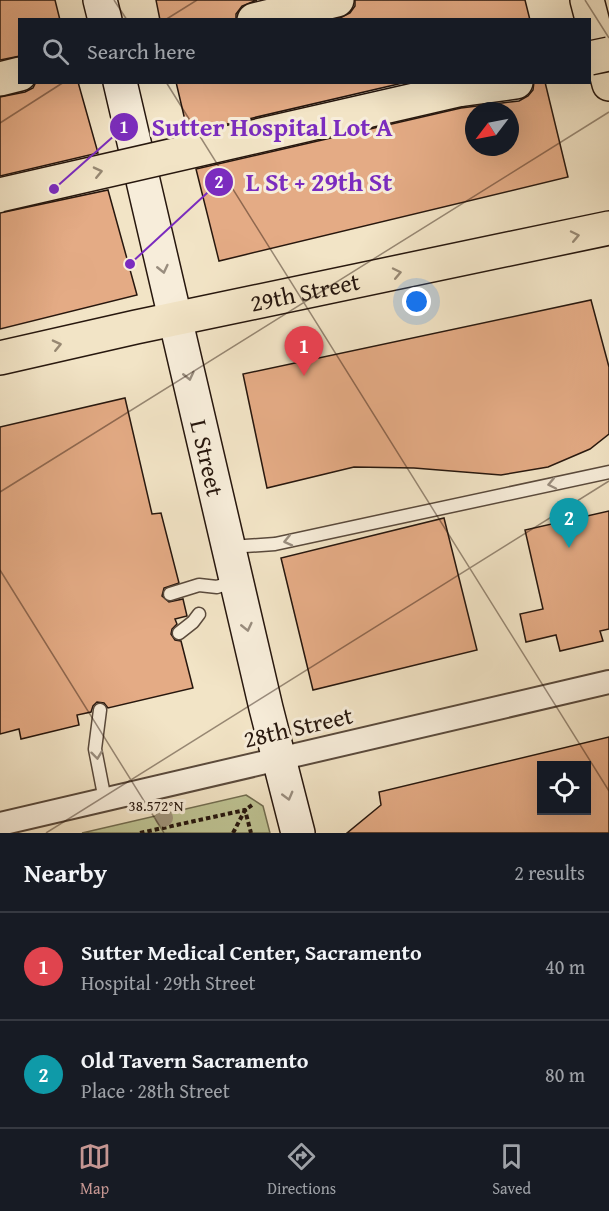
<!DOCTYPE html>
<meta charset="utf-8">
<style>
body{margin:0;font-family:"Gentium Book Plus",serif;background:#242831;color:#f1f3f6}
.controls{position:absolute;right:18px;bottom:18px;display:grid;overflow:hidden;border-radius:0px;box-shadow:0 6px 24px #0002}
.controls button{width:54px;height:54px;display:grid;place-items:center;padding:0;border:0;border-bottom:2px solid #363941;background:#171b24;color:#f1f3f6;font:30px sans-serif}
.compass{position:absolute;left:465px;top:102px;width:54px;height:54px;border-radius:50%;background:#171b24;box-shadow:0 6px 24px #0002;rotate:238deg}
.you{position:absolute;left:417px;top:302px;width:21px;height:21px;margin:-15px;border:4px solid #fff;border-radius:50%;background:#1a73e8;box-shadow:0 0 0 9px #1a73e833}
.badge{display:grid;place-items:center;width:39px;height:39px;border-radius:50%;background:#c59692;color:#fff;font-size:20px;font-weight:700}
.pin{position:absolute;translate:-50% -50px;filter:drop-shadow(0 2px 3px #0008)}
.pin::after{content:'';position:absolute;top:32px;width:21px;height:18px;background:inherit;clip-path:polygon(0 0,100% 0,50% 100%)}
.list{margin:0;padding:0;list-style:none}
h2{display:flex;justify-content:space-between;align-items:center;height:78px;margin:0;padding:0 24px;font-size:26px}
h2 small{font-size:20px;font-weight:400;color:#9ea1a6}
.list li{display:grid;grid-template-columns:39px 1fr auto;gap:18px;align-items:center;box-sizing:border-box;height:108px;padding:0 24px;border-top:2px solid #363941}
.list b{display:block;font-size:22px;white-space:nowrap}
.list p{margin:0;font-size:20px;white-space:nowrap;color:#9ea1a6}
.list em{font-size:20px;font-style:normal;color:#9ea1a6}
.icon{flex:none;width:33px;height:33px;fill:none;stroke:currentColor;stroke-width:2;stroke-linecap:round;stroke-linejoin:round}
.map{position:relative;flex:none;width:609px;height:833px;overflow:hidden}
.search{position:absolute;background:#171b24;box-shadow:0 6px 24px #0002;left:18px;right:18px;top:18px;height:66px;display:flex;align-items:center;gap:15px;box-sizing:border-box;padding:0 21px;border-radius:0px;color:#9ea1a6;font-size:22px}
.sheet{height:294px;background:#171b24}
nav{display:flex;justify-content:space-around;align-items:center;box-sizing:border-box;height:84px;border-top:2px solid #363941;background:#171b24;font-size:16px;color:#9ea1a6}
nav a{display:grid;justify-items:center;gap:3px}
nav .on{color:#c59692}
.map>svg:first-child{display:block}
.green{fill:#bec393;stroke:#726d50;stroke-width:1.5}
.building{fill:#e4ab85;stroke:#27170e;stroke-width:1.5;fill-rule:evenodd}
.lines{fill:none;stroke-linecap:round;stroke-linejoin:round}
.service-casing{stroke:#5a4a3c;stroke-width:15}
.minor-casing{stroke:#5a4a3c;stroke-width:26}
.secondary-casing{stroke:#27170e;stroke-width:36}
.primary-casing{stroke:#27170e;stroke-width:36}
.motorway-casing{stroke:#27170e;stroke-width:36}
.path{stroke:#27170e;stroke-width:4;stroke-dasharray:4.5 3;stroke-linecap:butt}
.service{stroke:#f7edda;stroke-width:12}
.minor{stroke:#f7edda;stroke-width:22}
.secondary{stroke:#f7edda;stroke-width:33}
.primary{stroke:#f2e4c6;stroke-width:33}
.motorway{stroke:#f2e4c6;stroke-width:33}
.motorway-bridge-casing{stroke:#27170e;stroke-width:36;stroke-linecap:butt}
.motorway-bridge{stroke:#f2e4c6;stroke-width:33}
.tree{fill:#a0947b}
.oneway{stroke:#978873}
.oneway2{stroke:#998d7e}
.ticks{fill:none;stroke:#27170e;stroke-width:1.5;stroke-opacity:0.45}
.labels{text-anchor:middle;dominant-baseline:central;stroke-width:6;stroke-linejoin:round;paint-order:stroke}
.street-label{font-size:24px;fill:#27170e;stroke:#f7edda}
.ticks-label{font-size:15px;text-anchor:middle;fill:#27170e;stroke:#f7edda;stroke-width:6;stroke-linejoin:round;paint-order:stroke}
.leader{fill:none;stroke:#7b2cbf;stroke-width:2}
.callout-dot{fill:#7b2cbf;stroke:#f7edda;stroke-width:2}
.mark-label{font-size:18px;text-anchor:middle;font-weight:bold;fill:#fff}
.callout-label{font-size:26px;text-anchor:middle;font-weight:bold;fill:#7b2cbf;stroke:#f7edda;stroke-width:6;stroke-linejoin:round;paint-order:stroke}
</style>
<div class="map">
<svg width="609" height="833" viewBox="0 0 609 833">
<rect width="100%" height="100%" fill="#f2e4c6"/>
<filter id="stains"><feTurbulence type="fractalNoise" baseFrequency=".00333" numOctaves="4"/><feColorMatrix values="0 0 0 0 .2 0 0 0 0 .09 0 0 0 0 .02 0 0 0 .5 -.17"/></filter>
<radialGradient id="worn" r=".72"><stop offset=".6" stop-color="#630" stop-opacity="0"/><stop offset="1" stop-color="#630" stop-opacity=".3"/></radialGradient>
<polygon class="green" points="246,795 263,806 270,833 82,833"/>
<g class="building">
<polygon points="0,0 55,0 60,20 20,20 20,56 0,60"/>
<polygon points="156,0 257,0 242,6 236,14 236,20 160,20"/>
<polygon points="355,0 525,0 530,20 336,20 350,13 355,6"/>
<polygon points="36,82 78,82 98,153 0,176 0,97 25,92 33,88"/>
<polygon points="176,82 407,82 188,133"/>
<path d="M534,82H545L568,177L219,261L196,169L461,108L519,101L528,96L533,90ZM474,111H510V147H474Z"/>
<polygon points="108,190 137,295 0,329 0,213"/>
<polygon points="591,300 609,367 609,434 590,449 548,467 501,475 414,468 354,467 267,488 243,374"/>
<polygon points="125,398 152,514 161,513 179,583 164,588 162,596 169,602 183,599 187,616 175,619 177,624 172,629 171,634 175,640 181,641 193,688 108,708 104,703 97,702 93,706 91,712 77,715 79,725 21,739 19,729 0,734 0,427"/>
<polygon points="609,511 609,629 600,631 603,641 560,651 556,635 526,642 520,614 543,609 525,530"/>
<polygon points="444,518 477,650 313,690 281,558"/>
<path d="M609,737V833H347L381,805L379,792ZM542,765H586V810H542Z"/>
</g>
<g class="lines">
<defs>
<g id="service">
<polyline points="230,547 275,544 609,472"/>
<polyline points="170,594 199,585 217,587 235,581"/>
<polyline points="179,633 193,622 199,614"/>
<polyline points="100,710 95,749 105,800"/>
</g>
<polyline id="minor" points="0,824 609,682"/>
<g id="secondary">
<polyline points="100,0 105,20"/>
<path id="s1" d="M120,82L266,708L298,833"/>
</g>
<g id="primary">
<polyline points="587,0 609,84"/>
<path id="s2" d="M0,358L136,327L609,228"/>
</g>
<g id="motorway">
<polyline points="254,20 337,0"/>
<polyline points="0,79 20,74"/>
<polyline points="458,90 516,82"/>
</g>
</defs>
<use href="#service" class="service-casing"/>
<use href="#minor" class="minor-casing"/>
<use href="#secondary" class="secondary-casing"/>
<use href="#primary" class="primary-casing"/>
<use href="#motorway" class="motorway-casing"/>
<g class="path">
<polyline points="140,833 245,810 251,833"/>
<polyline points="233,833 245,810 252,805"/>
</g>
<use href="#service" class="service"/>
<use href="#minor" class="minor"/>
<use href="#secondary" class="secondary"/>
<use href="#primary" class="primary"/>
<use href="#motorway" class="motorway"/>
<defs>
<g id="motorway-bridge">
<polyline points="590,58 609,54"/>
<polyline points="0,195 458,90"/>
</g>
</defs>
<use href="#motorway-bridge" class="motorway-bridge-casing"/>
<use href="#motorway-bridge" class="motorway-bridge"/>
</g>
<circle class="tree" cx="164" cy="818" r="9"/>
<defs><path id="oneway-chevron" d="M-2-3.5L2.5 0L-2 3.5" fill="none" stroke-width="1.6" stroke-linecap="round" stroke-linejoin="round" transform="scale(1.5)"/></defs>
<g class="oneway">
<use href="#oneway-chevron" transform="translate(98 172) rotate(-13)"/>
<use href="#oneway-chevron" transform="translate(575 236) rotate(-12)"/>
<use href="#oneway-chevron" transform="translate(397 273) rotate(-12)"/>
<use href="#oneway-chevron" transform="translate(57 345) rotate(-13)"/>
</g>
<g class="oneway2">
<use href="#oneway-chevron" transform="translate(163 269) rotate(77)"/>
<use href="#oneway-chevron" transform="translate(189 376) rotate(77)"/>
<use href="#oneway-chevron" transform="translate(552 484) rotate(168)"/>
<use href="#oneway-chevron" transform="translate(288 541) rotate(167)"/>
<use href="#oneway-chevron" transform="translate(247 627) rotate(77)"/>
<use href="#oneway-chevron" transform="translate(97 755) rotate(83)"/>
<use href="#oneway-chevron" transform="translate(288 796) rotate(75)"/>
</g>
<path class="ticks" d="M114,0L127,20M585,0L609,38M165,20L197,0M166,82L609,791M0,123L64,82M0,492L609,112M0,570L164,833M46,833L609,481"/>
<g class="labels">
<g class="street-label">
<text stroke="none"><textPath href="#s2" startOffset="312">29th Street</textPath></text>
<text stroke="none"><textPath href="#s1" startOffset="386">L Street</textPath></text>
<text transform="translate(298 727) rotate(-13)">28th Street</text>
</g>
</g>
<g class="ticks-label">
<text x="156" y="811">38.572°N</text>
</g>
<path class="leader" d="M54 189L124 127M130 264L219 182"/>
<g class="callout-dot">
<circle cx="54" cy="189" r="6"/>
<circle cx="130" cy="264" r="6"/>
<circle cx="124" cy="127" r="15"/>
<circle cx="219" cy="182" r="15"/>
</g>
<g class="mark-label">
<text x="124" y="133">1</text>
<text x="219" y="188">2</text>
</g>
<g class="callout-label">
<text x="272" y="136">Sutter Hospital Lot A</text>
<text x="319" y="191">L St + 29th St</text>
</g>
<rect width="100%" height="100%" filter="url(#stains)"/>
<rect width="100%" height="100%" fill="url(#worn)"/>
</svg>
<div class="controls">
<button><svg class="icon" aria-label="locate" viewBox="0 0 24 24"><circle cx="12" cy="12" r="6"/><path d="M12 2v4M12 18v4M2 12h4M18 12h4"/></svg></button>
</div>
<svg class="compass" viewBox="-18 -18 36 36"><path d="M0-13l5 13h-10z" fill="#e53935"/><path d="M0 13l5-13h-10z" fill="#9ea1a6"/></svg>
<div class="you"></div>
<div class="pin badge" style="left:304px;top:376px;background:#e0444e">1</div>
<div class="pin badge" style="left:569px;top:548px;background:#0f9aa8">2</div>
<div class="search"><svg class="icon" aria-label="search" viewBox="0 0 24 24"><circle cx="10" cy="10" r="6"/><path d="M15 15l6 6"/></svg>Search here</div>
</div>
<section class="sheet">
<h2>Nearby<small>2 results</small></h2>
<ul class="list">
<li><span class="badge" style="background:#e0444e">1</span><div><b>Sutter Medical Center, Sacramento</b><p>Hospital · 29th Street</p></div><em>40 m</em></li>
<li><span class="badge" style="background:#0f9aa8">2</span><div><b>Old Tavern Sacramento</b><p>Place · 28th Street</p></div><em>80 m</em></li>
</ul>
</section>
<nav>
<a class="on"><svg class="icon" aria-label="map" viewBox="0 0 24 24"><path d="M3 6l6-2 6 2 6-2v14l-6 2-6-2-6 2zM9 4v14M15 6v14"/></svg>Map</a>
<a><svg class="icon" aria-label="directions" viewBox="0 0 24 24"><path d="M12 3l9 9-9 9-9-9zM9 14v-3h6M13 9l2 2-2 2"/></svg>Directions</a>
<a><svg class="icon" aria-label="saved" viewBox="0 0 24 24"><path d="M7 4h10v16l-5-4-5 4z"/></svg>Saved</a>
</nav>
